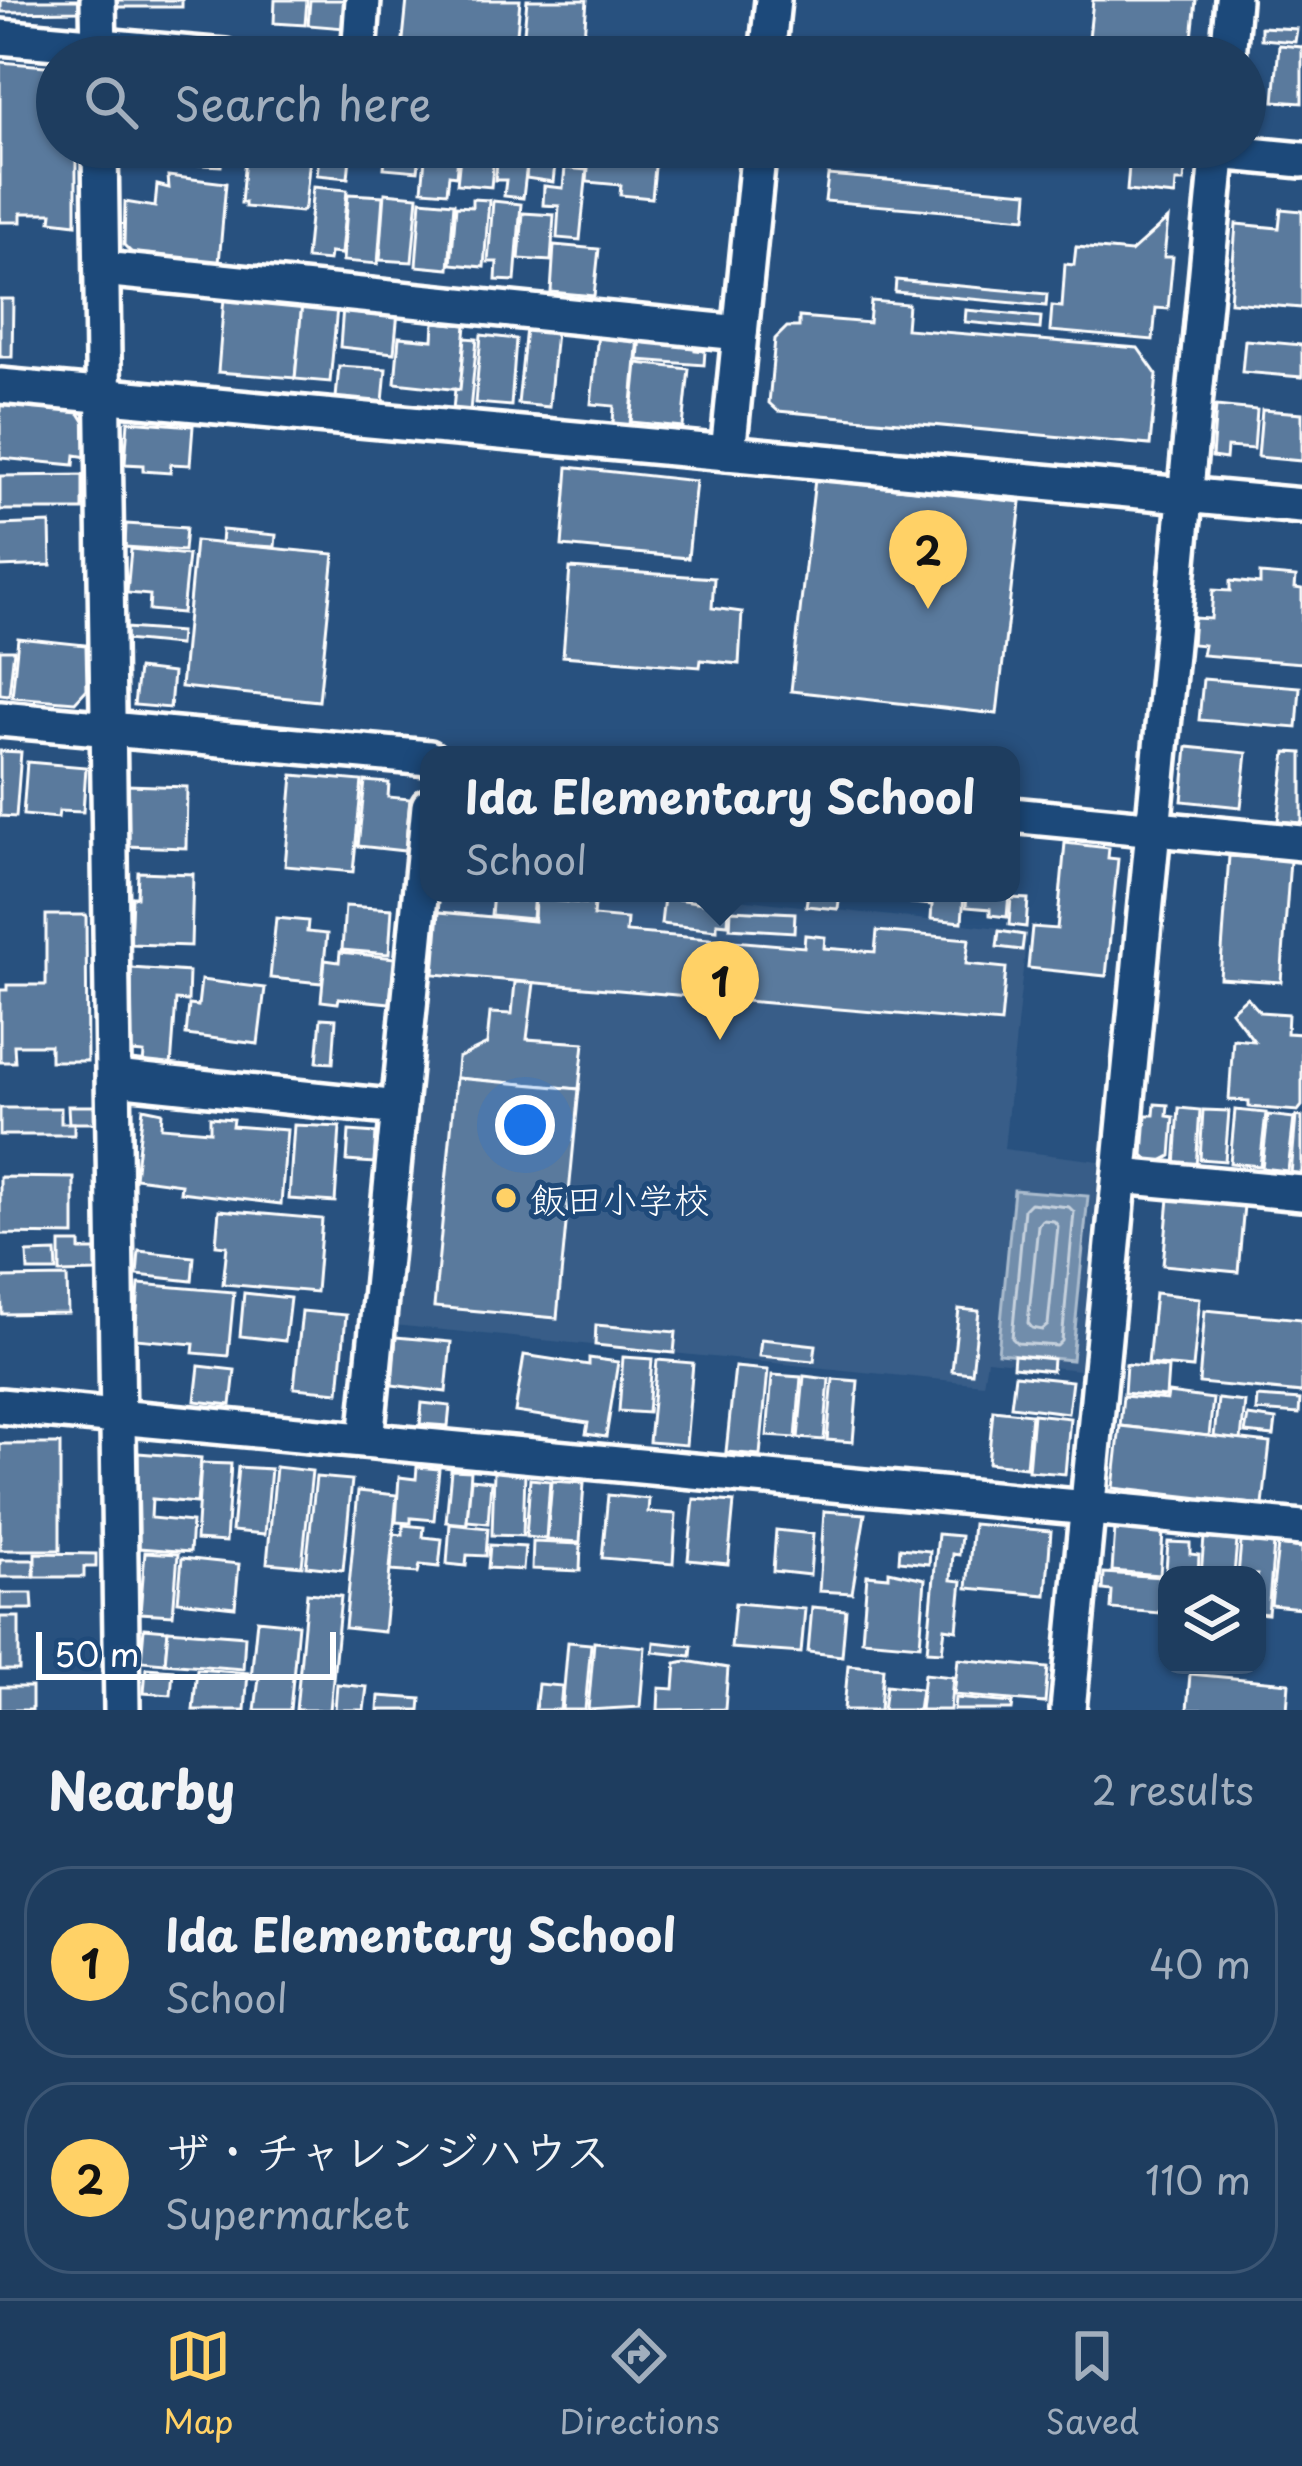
<!DOCTYPE html>
<meta charset="utf-8">
<style>
body{margin:0;font-family:"Playpen Sans","Klee One",sans-serif;background:#264465;color:#f1f3f6}
.controls{position:absolute;right:36px;bottom:36px;display:grid;overflow:hidden;border-radius:24px;box-shadow:0 3px 9px #0004}
.controls button{width:108px;height:108px;display:grid;place-items:center;padding:0;border:0;border-bottom:3px solid #3c5674;background:#1e3d5f;color:#f1f3f6;font:60px sans-serif}
.scale{position:absolute;left:36px;bottom:30px;width:300px;box-sizing:border-box;padding-left:12px;border:6px solid #fff;border-top:0;font-size:33px;line-height:42px;white-space:nowrap;color:#fff;-webkit-text-stroke:9px #1f4a7a;paint-order:stroke}
.you{position:absolute;left:525px;top:1125px;width:42px;height:42px;margin:-30px;border:9px solid #fff;border-radius:50%;background:#1a73e8;box-shadow:0 0 0 18px #1a73e833}
.badge{display:grid;place-items:center;width:78px;height:78px;border-radius:50%;background:#ffd166;color:#111;font-size:39px;font-weight:700}
.pin{position:absolute;translate:-50% -99px;filter:drop-shadow(0 3px 6px #0008)}
.pin::after{content:'';position:absolute;top:63px;width:42px;height:36px;background:inherit;clip-path:polygon(0 0,100% 0,50% 100%)}
.popup{position:absolute;left:420px;top:746px;width:600px;height:156px;box-sizing:border-box;display:grid;place-content:center;border-radius:24px;background:#1e3d5f;filter:drop-shadow(0 3px 9px #0005);font-size:39px;white-space:nowrap;color:#a1aebd}
.popup b{font-size:45px;color:#f1f3f6}
.popup::after{content:'';position:absolute;left:50%;top:100%;margin-left:-24px;border:24px solid transparent;border-top-color:#1e3d5f}
.list{margin:0;padding:0;list-style:none}
h2{display:flex;justify-content:space-between;align-items:center;height:156px;margin:0;padding:0 48px;font-size:51px}
h2 small{font-size:39px;font-weight:400;color:#a1aebd}
.list li{display:grid;grid-template-columns:78px 1fr auto;gap:36px;align-items:center;box-sizing:border-box;height:192px;margin:0 24px 24px;padding:0 24px;border:3px solid #3c5674;border-radius:48px}
.list b{display:block;font-size:45px;white-space:nowrap}
.list p{margin:0;font-size:39px;white-space:nowrap;color:#a1aebd}
.list em{font-size:39px;font-style:normal;color:#a1aebd}
.icon{flex:none;width:66px;height:66px;fill:none;stroke:currentColor;stroke-width:2;stroke-linecap:round;stroke-linejoin:round}
.map{position:relative;flex:none;width:1302px;height:1710px;overflow:hidden}
.search{position:absolute;background:#1e3d5f;box-shadow:0 3px 9px #0004;left:36px;right:36px;top:36px;height:132px;display:flex;align-items:center;gap:30px;box-sizing:border-box;padding:0 42px;border-radius:66px;color:#a1aebd;font-size:45px}
.sheet{height:588px;background:#1e3d5f}
nav{display:flex;justify-content:space-around;align-items:center;box-sizing:border-box;height:168px;border-top:3px solid #3c5674;background:#1e3d5f;font-size:33px;color:#a1aebd}
nav a{display:grid;justify-items:center;gap:6px}
nav .on{color:#ffd166}
.map>svg:first-child{display:block}
.built{fill:#375d88}
.water{fill:#718dab;stroke:#aabbcd;stroke-width:3}
.lines{fill:none;stroke-linecap:round;stroke-linejoin:round}
.shore{stroke:#c6d1dd;stroke-width:3}
.building{fill:#5a7a9d;stroke:#fff;stroke-width:3}
.street-casing{stroke:#fff;stroke-width:42}
.street{stroke:#1f4a7a;stroke-width:33}
.poi-dot{fill:#ffd166;stroke:#1f4a7a;stroke-width:4.5}
.labels{text-anchor:middle;dominant-baseline:central;stroke-width:10;stroke-linejoin:round;paint-order:stroke}
.poi-label{font-size:36px;fill:#fff;stroke:#1f4a7a;text-anchor:start}
</style>
<div class="map">
<svg width="1302" height="1710" viewBox="0 0 1302 1710">
<rect width="100%" height="100%" fill="#28517f"/>
<filter id="ink" filterUnits="userSpaceOnUse"><feTurbulence type="fractalNoise" baseFrequency=".00833" numOctaves="2"/><feDisplacementMap in="SourceGraphic" scale="24" xChannelSelector="R" yChannelSelector="G"/><feConvolveMatrix kernelMatrix="1 2 1 2 8 2 1 2 1" color-interpolation-filters="sRGB"/></filter>
<g filter="url(#ink)">
<polygon class="built" points="442,893 684,893 1027,931 1004,1149 1099,1161 1079,1370 987,1360 983,1384 393,1325"/>
<polygon class="water" points="1014,1190 1088,1196 1072,1360 998,1353"/>
<g class="lines">
<g class="shore">
<polygon points="1030,1203 1069,1207 1074,1212 1062,1341 1057,1346 1017,1343 1012,1338 1024,1209"/>
<polygon points="1042,1220 1054,1221 1058,1226 1048,1325 1042,1330 1032,1328 1028,1323 1038,1225"/>
</g>
</g>
<g class="building">
<polygon points="1,0 80,0 80,11 1,12"/>
<rect x="115" y="0" width="67" height="7"/>
<polygon points="275,0 307,0 305,25 274,23"/>
<polygon points="310,0 347,0 344,28 308,25"/>
<polygon points="407,0 520,0 515,57 402,49"/>
<polygon points="527,0 587,0 584,37 524,33"/>
<polygon points="1093,0 1196,0 1190,57 1087,57"/>
<polygon points="1261,27 1297,29 1295,42 1261,39"/>
<polygon points="1279,45 1302,47 1302,103 1274,101"/>
<polygon points="0,62 57,67 57,147 76,147 76,224 51,221 52,213 21,213 21,222 0,222"/>
<polygon points="118,147 142,147 140,166 118,164"/>
<polygon points="189,147 223,147 221,166 188,164"/>
<polygon points="246,147 311,147 305,207 301,212 245,207 245,203 241,203"/>
<polygon points="320,147 351,147 348,178 317,175"/>
<polygon points="386,147 421,147 418,171 384,168"/>
<polygon points="426,147 459,147 456,176 449,175 447,192 422,190"/>
<polygon points="461,147 495,147 491,187 457,184"/>
<polygon points="499,147 529,147 523,198 504,196 506,180 495,180"/>
<polygon points="529,147 557,147 553,182 526,178"/>
<polygon points="564,147 657,147 652,198 620,195 621,185 587,182 588,168 562,166"/>
<polygon points="1121,147 1165,147 1163,167 1120,162"/>
<polygon points="1129,166 1185,171 1184,182 1176,182 1175,196 1127,191"/>
<polygon points="565,168 587,170 580,240 557,238 559,206 543,205 544,186 563,188"/>
<polygon points="828,175 1028,192 1026,218 825,201"/>
<polygon points="168,176 226,183 219,263 134,255 124,245 125,202 155,207 157,185 169,188"/>
<polygon points="313,187 347,190 341,254 330,253 329,261 306,259"/>
<polygon points="385,193 418,196 412,262 380,260"/>
<polygon points="348,194 383,196 378,264 343,261"/>
<polygon points="472,199 489,200 484,267 451,264 456,206 472,207"/>
<polygon points="421,200 454,203 449,269 416,266"/>
<polygon points="493,201 521,204 515,281 496,280 497,262 488,262"/>
<polygon points="1281,209 1302,211 1302,308 1230,302 1236,224 1279,228"/>
<polygon points="523,213 554,215 551,261 519,259"/>
<polygon points="1168,219 1164,257 1173,257 1168,309 1156,308 1153,340 1050,331 1052,306 1062,307 1065,264 1074,265 1076,247 1131,252"/>
<polygon points="554,245 599,249 594,296 551,292"/>
<polygon points="896,280 1047,294 1046,306 895,292"/>
<polygon points="224,298 302,304 295,378 218,372"/>
<polygon points="0,299 13,299 12,357 0,357"/>
<polygon points="871,301 908,304 906,329 1138,348 1157,375 1150,445 778,411 769,403 775,339 787,327 799,327 799,317 869,323"/>
<polygon points="302,304 337,308 330,382 295,379"/>
<polygon points="343,307 398,312 394,353 340,347"/>
<polygon points="966,310 1041,317 1040,329 965,322"/>
<polygon points="434,322 466,325 460,390 395,383 399,337 433,340"/>
<polygon points="526,328 556,331 549,407 518,404"/>
<polygon points="598,333 638,337 630,425 613,424 614,406 591,404"/>
<polygon points="481,335 516,339 511,406 475,403"/>
<polygon points="640,335 696,339 695,350 705,351 704,365 638,360"/>
<polygon points="465,338 477,339 470,411 453,410 455,389 460,390"/>
<polygon points="1245,340 1302,345 1302,377 1242,372"/>
<polygon points="637,363 689,369 683,427 631,422"/>
<polygon points="339,366 386,369 383,402 336,398"/>
<polygon points="0,403 77,410 85,423 87,457 75,455 74,465 0,458"/>
<polygon points="1216,406 1257,410 1254,449 1227,447 1226,459 1212,457"/>
<polygon points="1262,410 1302,413 1302,461 1258,457"/>
<polygon points="128,421 193,426 190,465 171,464 170,473 143,471 143,465 125,464"/>
<polygon points="568,467 696,481 688,558 562,546"/>
<polygon points="83,475 83,510 0,510 0,476"/>
<polygon points="815,479 1021,502 997,714 791,691"/>
<polygon points="50,523 51,565 0,567 0,525"/>
<polygon points="126,524 186,528 184,551 125,547"/>
<polygon points="222,530 276,535 275,547 221,544"/>
<polygon points="195,541 334,554 319,701 181,687"/>
<polygon points="131,549 188,555 182,613 149,610 150,595 127,593"/>
<polygon points="570,568 714,578 712,608 742,612 739,664 701,660 700,667 563,656"/>
<polygon points="1260,574 1296,577 1295,588 1302,589 1302,663 1202,655 1204,645 1192,644 1194,618 1211,619 1213,590 1230,591 1230,581 1260,584"/>
<polygon points="125,628 180,632 179,645 124,640"/>
<polygon points="18,638 86,645 87,689 75,702 12,697"/>
<polygon points="0,650 14,650 9,695 0,694"/>
<polygon points="138,669 173,673 170,708 134,705"/>
<polygon points="1203,679 1300,687 1297,728 1199,720"/>
<polygon points="1187,747 1247,753 1241,807 1182,801"/>
<polygon points="0,751 21,752 16,817 0,816"/>
<polygon points="1286,752 1302,753 1302,823 1278,821"/>
<polygon points="27,762 86,767 83,812 59,811 58,818 23,815"/>
<polygon points="293,775 362,781 353,872 285,866"/>
<polygon points="365,781 389,783 388,797 410,799 405,851 358,846"/>
<polygon points="126,785 187,787 186,848 125,846"/>
<polygon points="1065,843 1109,848 1108,858 1118,859 1106,976 1028,968 1032,927 1057,929"/>
<polygon points="1229,856 1290,860 1281,982 1220,978"/>
<polygon points="138,872 193,874 191,946 130,944 132,897 137,897"/>
<polygon points="493,893 534,893 532,919 491,915"/>
<polygon points="808,893 840,893 838,909 806,906"/>
<polygon points="912,893 964,893 962,922 931,919 932,905 911,903"/>
<polygon points="967,893 1009,893 1007,917 990,915 990,909 966,907"/>
<polygon points="664,897 729,907 728,924 717,923 717,930 661,924"/>
<polygon points="1011,898 1028,899 1026,927 1009,925"/>
<polygon points="535,899 594,904 593,916 627,919 626,932 804,947 805,935 825,937 824,948 875,952 877,931 969,939 966,964 1006,968 1001,1023 434,974 439,912 534,921"/>
<polygon points="345,906 392,909 389,954 342,950"/>
<polygon points="731,910 795,913 794,932 730,928"/>
<polygon points="46,915 86,915 87,1061 50,1061 50,1045 14,1045 15,1062 0,1062 0,990 7,990 7,985 46,985"/>
<polygon points="276,918 308,921 307,932 327,934 322,983 270,978"/>
<polygon points="999,931 1024,935 1022,950 997,947"/>
<polygon points="340,952 395,958 390,1003 339,998 338,1003 321,1001 325,960 339,962"/>
<polygon points="131,968 189,972 188,1001 176,1000 171,1067 143,1064 144,1053 132,1052"/>
<polygon points="201,980 265,988 258,1044 186,1035 189,1005 198,1006"/>
<polygon points="515,982 534,983 527,1039 584,1043 579,1089 456,1078 458,1058 487,1044 490,1013 512,1014"/>
<polygon points="1247,997 1260,1012 1288,1014 1287,1033 1302,1034 1302,1106 1298,1111 1249,1107 1249,1101 1229,1100 1233,1039 1254,1041 1231,1011"/>
<polygon points="321,1018 336,1019 333,1063 317,1062"/>
<polygon points="456,1078 579,1089 557,1318 434,1307"/>
<polygon points="1155,1104 1168,1105 1167,1116 1174,1117 1171,1156 1154,1165 1143,1155 1146,1115 1154,1115"/>
<polygon points="68,1106 96,1106 96,1123 69,1123"/>
<polygon points="0,1108 61,1108 61,1123 74,1123 74,1135 0,1135"/>
<polygon points="143,1108 162,1112 161,1127 210,1131 210,1117 233,1119 232,1126 287,1130 281,1204 180,1192 181,1184 135,1178"/>
<polygon points="1179,1108 1200,1110 1196,1167 1175,1166"/>
<polygon points="1203,1110 1229,1111 1225,1161 1200,1159"/>
<polygon points="1235,1110 1266,1113 1260,1166 1230,1163"/>
<polygon points="1268,1115 1294,1118 1288,1171 1262,1168"/>
<polygon points="1296,1116 1302,1117 1302,1176 1291,1174"/>
<polygon points="294,1125 340,1127 335,1202 289,1199"/>
<polygon points="349,1131 376,1133 374,1163 347,1161"/>
<polygon points="0,1177 74,1178 74,1235 0,1234"/>
<polygon points="1169,1198 1244,1205 1238,1272 1163,1265"/>
<polygon points="219,1210 322,1219 316,1292 223,1284 227,1246 216,1245"/>
<polygon points="60,1243 80,1243 80,1250 96,1250 96,1272 60,1273"/>
<polygon points="139,1251 194,1257 192,1281 137,1275"/>
<polygon points="56,1252 57,1271 28,1271 27,1253"/>
<polygon points="67,1277 68,1313 2,1314 1,1278"/>
<polygon points="139,1284 234,1292 228,1356 193,1353 194,1344 135,1339"/>
<polygon points="244,1293 290,1298 285,1341 240,1336"/>
<polygon points="1155,1293 1200,1298 1193,1368 1148,1364"/>
<polygon points="959,1309 979,1311 972,1373 952,1371"/>
<polygon points="1205,1310 1302,1319 1302,1393 1199,1383"/>
<polygon points="302,1311 346,1315 339,1392 294,1388"/>
<polygon points="596,1325 676,1332 674,1353 595,1345"/>
<polygon points="396,1337 451,1342 446,1392 392,1385"/>
<polygon points="761,1339 816,1345 814,1361 759,1356"/>
<polygon points="524,1355 589,1365 589,1358 618,1362 606,1437 586,1434 588,1423 515,1412"/>
<polygon points="1014,1355 1053,1359 1052,1371 1013,1367"/>
<polygon points="623,1357 652,1359 648,1413 619,1411"/>
<polygon points="657,1360 693,1363 686,1445 649,1442"/>
<polygon points="1126,1364 1168,1368 1166,1397 1124,1393"/>
<polygon points="199,1366 235,1370 231,1405 195,1401"/>
<polygon points="735,1367 768,1370 760,1455 726,1452"/>
<polygon points="772,1375 801,1377 796,1438 767,1436"/>
<polygon points="1015,1375 1072,1381 1068,1413 1011,1406"/>
<polygon points="804,1376 829,1379 824,1440 798,1438"/>
<polygon points="833,1379 858,1381 853,1442 827,1440"/>
<polygon points="1168,1393 1213,1399 1209,1436 1120,1426 1123,1396 1167,1400"/>
<polygon points="1257,1397 1300,1400 1299,1414 1256,1411"/>
<polygon points="1218,1399 1245,1402 1241,1440 1214,1437"/>
<polygon points="422,1403 450,1406 448,1426 420,1424"/>
<polygon points="993,1410 1031,1414 1026,1467 988,1463"/>
<polygon points="1033,1414 1070,1418 1065,1474 1028,1471"/>
<polygon points="1248,1416 1276,1420 1274,1436 1245,1433"/>
<polygon points="1120,1426 1270,1443 1263,1505 1113,1488"/>
<rect x="0" y="1444" width="60" height="106"/>
<polygon points="138,1453 201,1458 197,1503 152,1499 151,1518 192,1522 190,1552 139,1548"/>
<polygon points="201,1463 231,1464 226,1542 196,1540"/>
<polygon points="238,1467 271,1469 265,1534 232,1531"/>
<polygon points="276,1467 312,1471 302,1566 267,1563"/>
<polygon points="417,1467 439,1469 434,1520 411,1518 411,1523 396,1522 399,1477 416,1479"/>
<polygon points="451,1470 471,1471 467,1524 446,1522"/>
<polygon points="494,1471 525,1472 523,1536 492,1535"/>
<polygon points="316,1477 352,1480 343,1570 306,1566"/>
<polygon points="471,1479 491,1481 488,1523 467,1521"/>
<polygon points="530,1479 550,1481 546,1539 526,1537"/>
<polygon points="552,1481 584,1483 580,1542 547,1540"/>
<polygon points="358,1491 397,1495 384,1632 345,1628"/>
<polygon points="608,1495 649,1499 648,1512 676,1514 673,1564 602,1558"/>
<polygon points="694,1499 734,1502 728,1564 688,1560"/>
<polygon points="824,1511 865,1514 852,1593 819,1591"/>
<polygon points="450,1524 488,1528 486,1556 467,1555 466,1566 447,1564"/>
<polygon points="973,1524 1051,1531 1046,1595 967,1588"/>
<polygon points="403,1525 424,1527 423,1537 442,1539 439,1567 420,1565 418,1573 391,1571 394,1534 403,1535"/>
<polygon points="1115,1529 1163,1533 1160,1575 1112,1571"/>
<polygon points="776,1530 813,1534 810,1575 773,1571"/>
<polygon points="938,1534 961,1536 959,1555 953,1554 951,1580 962,1581 957,1630 945,1628 942,1652 927,1651"/>
<polygon points="1204,1538 1237,1541 1234,1575 1201,1575"/>
<polygon points="533,1542 581,1544 580,1571 532,1569"/>
<polygon points="1168,1542 1190,1543 1190,1554 1199,1555 1198,1575 1174,1575 1175,1571 1166,1571"/>
<polygon points="1241,1542 1274,1544 1268,1614 1257,1613 1257,1575 1238,1575"/>
<polygon points="490,1545 525,1547 523,1570 488,1568"/>
<polygon points="1278,1545 1302,1548 1302,1608 1271,1605"/>
<polygon points="900,1548 930,1551 929,1564 899,1561"/>
<polygon points="145,1552 178,1554 173,1615 140,1613"/>
<polygon points="35,1553 96,1554 96,1567 84,1567 84,1577 35,1577"/>
<polygon points="182,1558 239,1564 235,1607 178,1601"/>
<rect x="0" y="1560" width="34" height="17"/>
<polygon points="889,1571 925,1579 920,1645 862,1640 867,1575 889,1577"/>
<polygon points="1104,1573 1162,1577 1159,1613 1111,1609 1112,1591 1103,1590"/>
<polygon points="0,1593 32,1593 33,1609 0,1609"/>
<polygon points="307,1593 341,1596 330,1710 296,1710"/>
<polygon points="735,1603 805,1609 801,1653 731,1648"/>
<polygon points="812,1607 846,1610 842,1656 808,1652"/>
<rect x="0" y="1617" width="19" height="53"/>
<polygon points="257,1620 298,1624 290,1710 255,1710 259,1678 251,1678"/>
<polygon points="144,1628 168,1630 165,1663 141,1661"/>
<polygon points="168,1630 245,1636 243,1669 165,1663"/>
<polygon points="568,1642 591,1644 585,1710 562,1710"/>
<polygon points="594,1642 645,1647 640,1707 588,1710"/>
<polygon points="654,1642 692,1646 691,1656 653,1652"/>
<polygon points="958,1659 1048,1668 1045,1703 954,1695"/>
<polygon points="686,1661 728,1668 725,1709 658,1710 659,1688 674,1689 676,1663"/>
<polygon points="848,1665 883,1668 880,1710 844,1710"/>
<polygon points="146,1668 173,1670 171,1695 144,1693"/>
<polygon points="197,1669 248,1673 245,1710 193,1710"/>
<polygon points="924,1674 953,1677 950,1710 920,1710"/>
<polygon points="1190,1674 1289,1683 1287,1710 1187,1710"/>
<polygon points="337,1684 367,1687 364,1710 335,1710"/>
<polygon points="538,1684 562,1686 560,1710 535,1710"/>
<polygon points="886,1685 921,1689 918,1710 883,1710"/>
<rect x="0" y="1687" width="32" height="23"/>
<polygon points="379,1696 421,1699 420,1710 378,1710"/>
<polygon points="955,1698 1013,1703 1012,1710 954,1710"/>
</g>
<g class="lines">
<defs>
<g id="street">
<polyline points="98,0 99,57"/>
<polyline points="0,37 225,57"/>
<polyline points="359,57 363,0"/>
<polyline points="767,57 773,0"/>
<polyline points="1228,57 1233,0"/>
<polyline points="100,147 122,1710"/>
<polyline points="1219,152 1302,160"/>
<polyline points="102,269 740,333"/>
<polyline points="0,386 1302,506"/>
<polyline points="728,453 759,147"/>
<polyline points="0,719 429,758"/>
<polyline points="1011,815 1302,843"/>
<polyline points="115,1078 399,1108"/>
<polyline points="1120,1176 1302,1193"/>
<polyline points="0,1406 1302,1528"/>
<polyline points="366,1440 429,806"/>
<polyline points="1068,1710 1219,147"/>
</g>
</defs>
<use href="#street" class="street-casing"/>
<use href="#street" class="street"/>
</g>
</g>
<circle class="poi-dot" cx="506" cy="1198" r="12"/>
<g class="labels">
<g class="poi-label">
<text x="530" y="1198">飯田小学校</text>
</g>
</g>
</svg>
<div class="controls">
<button><svg class="icon" aria-label="layers" viewBox="0 0 24 24"><path d="M12 4l9 5-9 5-9-5zM3 14l9 5 9-5"/></svg></button>
</div>
<div class="scale">50 m</div>
<div class="you"></div>
<div class="pin badge" style="left:720px;top:1040px">1</div>
<div class="popup"><b>Ida Elementary School</b>School</div>
<div class="pin badge" style="left:928px;top:609px">2</div>
<div class="search"><svg class="icon" aria-label="search" viewBox="0 0 24 24"><circle cx="10" cy="10" r="6"/><path d="M15 15l6 6"/></svg>Search here</div>
</div>
<section class="sheet">
<h2>Nearby<small>2 results</small></h2>
<ul class="list">
<li><span class="badge">1</span><div><b>Ida Elementary School</b><p>School</p></div><em>40 m</em></li>
<li><span class="badge">2</span><div><b>ザ・チャレンジハウス</b><p>Supermarket</p></div><em>110 m</em></li>
</ul>
</section>
<nav>
<a class="on"><svg class="icon" aria-label="map" viewBox="0 0 24 24"><path d="M3 6l6-2 6 2 6-2v14l-6 2-6-2-6 2zM9 4v14M15 6v14"/></svg>Map</a>
<a><svg class="icon" aria-label="directions" viewBox="0 0 24 24"><path d="M12 3l9 9-9 9-9-9zM9 14v-3h6M13 9l2 2-2 2"/></svg>Directions</a>
<a><svg class="icon" aria-label="saved" viewBox="0 0 24 24"><path d="M7 4h10v16l-5-4-5 4z"/></svg>Saved</a>
</nav>
